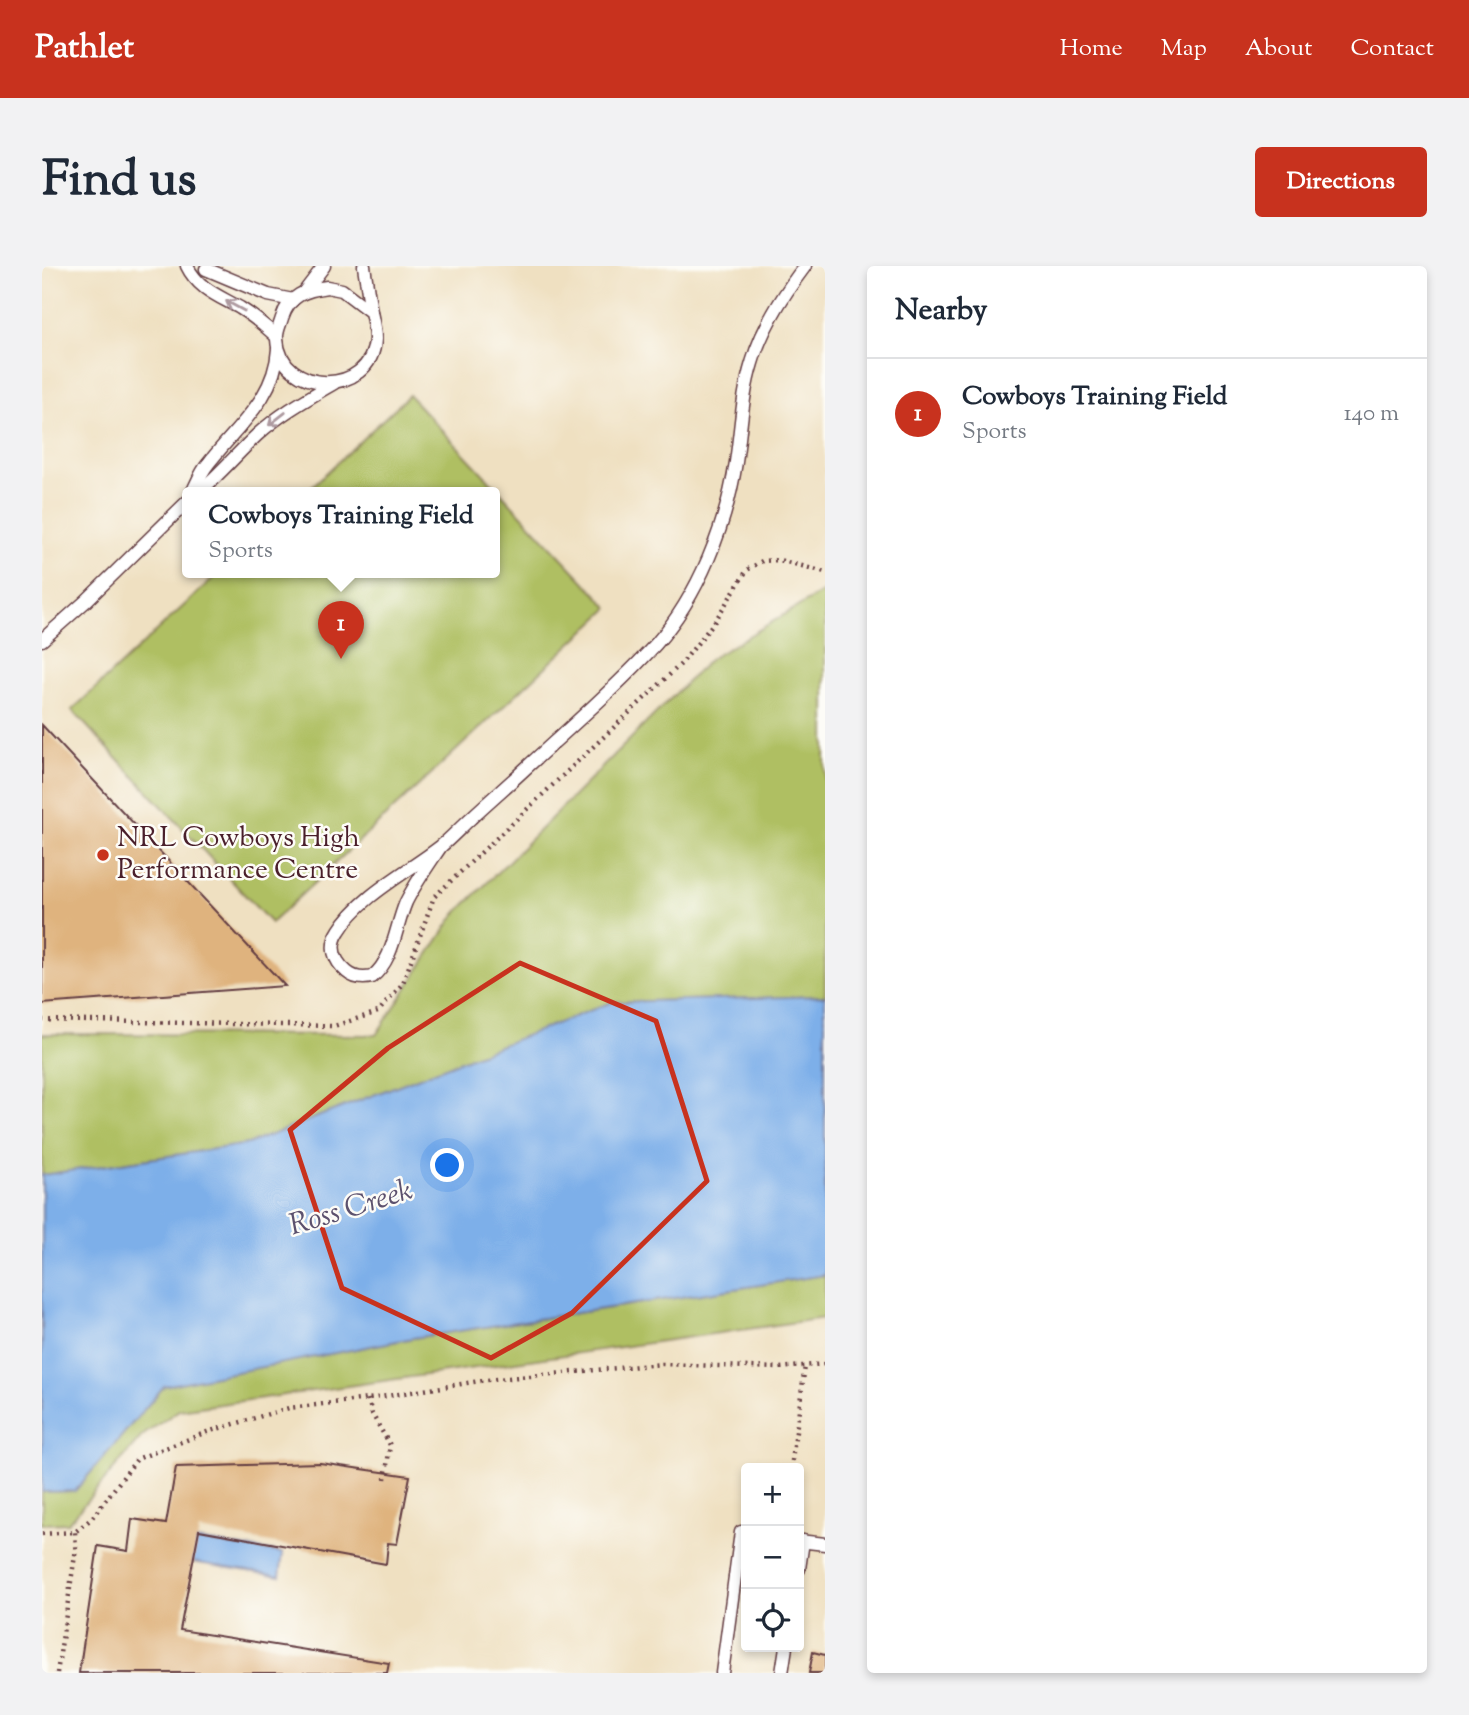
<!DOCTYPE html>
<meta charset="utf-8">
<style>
body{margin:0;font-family:"Sorts Mill Goudy",serif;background:#f2f2f3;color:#1f2937}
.controls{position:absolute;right:21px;bottom:21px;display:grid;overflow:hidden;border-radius:7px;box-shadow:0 4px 10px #0003}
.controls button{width:63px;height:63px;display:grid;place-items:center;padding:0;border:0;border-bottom:2px solid #e0e1e3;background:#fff;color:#1f2937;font:35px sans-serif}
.you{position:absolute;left:406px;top:900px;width:24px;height:24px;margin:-18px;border:5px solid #fff;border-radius:50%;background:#1a73e8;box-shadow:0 0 0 10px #1a73e833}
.badge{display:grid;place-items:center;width:46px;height:46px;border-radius:50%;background:#c8321e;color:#fff;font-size:23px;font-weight:700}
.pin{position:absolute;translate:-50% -58px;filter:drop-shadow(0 2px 4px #0008)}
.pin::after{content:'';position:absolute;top:37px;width:24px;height:21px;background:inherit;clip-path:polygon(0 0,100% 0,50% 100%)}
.popup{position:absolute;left:140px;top:221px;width:318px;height:91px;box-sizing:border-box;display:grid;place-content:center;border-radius:7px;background:#fff;filter:drop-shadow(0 2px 5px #0005);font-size:23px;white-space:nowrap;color:#747a83}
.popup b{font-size:26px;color:#1f2937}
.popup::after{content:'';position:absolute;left:50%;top:100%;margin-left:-14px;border:14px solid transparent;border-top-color:#fff}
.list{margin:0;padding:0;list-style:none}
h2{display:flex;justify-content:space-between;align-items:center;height:91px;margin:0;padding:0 28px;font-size:30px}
h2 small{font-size:23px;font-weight:400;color:#747a83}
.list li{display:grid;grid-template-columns:46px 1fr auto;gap:21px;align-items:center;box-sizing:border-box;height:112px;padding:0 28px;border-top:2px solid #e0e1e3}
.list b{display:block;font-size:26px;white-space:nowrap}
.list p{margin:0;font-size:23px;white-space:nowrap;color:#747a83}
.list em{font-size:23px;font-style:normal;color:#747a83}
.icon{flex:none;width:38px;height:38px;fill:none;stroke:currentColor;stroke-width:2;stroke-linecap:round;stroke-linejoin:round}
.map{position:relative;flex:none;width:783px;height:1407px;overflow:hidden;border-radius:7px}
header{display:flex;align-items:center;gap:42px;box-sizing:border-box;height:98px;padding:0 35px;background:#c8321e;color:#fff}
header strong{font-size:33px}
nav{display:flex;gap:38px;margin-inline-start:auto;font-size:24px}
.intro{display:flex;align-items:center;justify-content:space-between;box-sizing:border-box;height:168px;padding:0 42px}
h1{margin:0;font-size:49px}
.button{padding:18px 32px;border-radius:7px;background:#c8321e;color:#fff;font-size:24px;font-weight:700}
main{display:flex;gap:42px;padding:0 42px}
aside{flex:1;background:#fff;border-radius:7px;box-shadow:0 4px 10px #0003}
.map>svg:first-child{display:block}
.green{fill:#afbf62;stroke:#7c6f46;stroke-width:2}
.water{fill:#7dafe9;stroke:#64678a;stroke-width:2}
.building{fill:#dfb37e}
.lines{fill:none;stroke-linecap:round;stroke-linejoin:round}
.service-casing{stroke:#633c42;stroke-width:15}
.path{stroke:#633c42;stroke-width:4.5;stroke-dasharray:2 5;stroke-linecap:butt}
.service{stroke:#fff;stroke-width:12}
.oneway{stroke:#ae9aa0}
.marked{fill:none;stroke:#c8321e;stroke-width:5;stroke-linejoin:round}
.poi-dot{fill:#c8321e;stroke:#fdfcf7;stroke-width:2.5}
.labels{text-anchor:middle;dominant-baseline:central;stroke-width:5;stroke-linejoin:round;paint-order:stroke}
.poi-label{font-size:28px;fill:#4a1f2b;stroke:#fdfcf7;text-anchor:start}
.water-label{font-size:30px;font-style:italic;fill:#5c516e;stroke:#fdfcf7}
</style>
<header>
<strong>Pathlet</strong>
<nav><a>Home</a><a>Map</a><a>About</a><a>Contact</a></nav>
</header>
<div class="intro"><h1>Find us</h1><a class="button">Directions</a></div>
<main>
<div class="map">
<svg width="783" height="1407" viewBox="0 0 783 1407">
<rect width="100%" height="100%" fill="#fdfcf7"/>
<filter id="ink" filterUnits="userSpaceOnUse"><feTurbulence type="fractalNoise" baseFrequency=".0143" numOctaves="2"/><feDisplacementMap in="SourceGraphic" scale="14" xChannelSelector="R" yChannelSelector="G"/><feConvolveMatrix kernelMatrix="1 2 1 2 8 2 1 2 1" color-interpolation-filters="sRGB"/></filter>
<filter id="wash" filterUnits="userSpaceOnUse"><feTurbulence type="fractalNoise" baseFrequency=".00686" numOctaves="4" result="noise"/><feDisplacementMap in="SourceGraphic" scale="28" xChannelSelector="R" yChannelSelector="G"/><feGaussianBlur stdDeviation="1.57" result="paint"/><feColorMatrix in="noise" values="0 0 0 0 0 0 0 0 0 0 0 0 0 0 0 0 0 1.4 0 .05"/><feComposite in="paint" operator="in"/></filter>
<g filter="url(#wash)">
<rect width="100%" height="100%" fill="#efe0c1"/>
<g class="green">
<polygon points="367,129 567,342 229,657 30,444 177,307 453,307 453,227 263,227"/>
<polygon points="782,325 783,326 783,730 570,736 206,878 0,909 0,768 334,769 412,650 668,393"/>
<polygon points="783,1009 783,1052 137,1144 100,1170 26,1257 0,1258 0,1226 33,1225 122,1120 371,1072"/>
</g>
<g class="water">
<polygon points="783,730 783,1009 371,1072 122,1120 33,1225 0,1226 0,909 206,878 570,736"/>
<polygon points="147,1273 241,1287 238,1310 143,1295"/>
</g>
<g id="blocks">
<g class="building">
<polygon points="0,459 243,720 0,738"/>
<polygon points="278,1197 368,1210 355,1278 346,1277 344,1298 157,1264 138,1364 347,1397 345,1407 37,1407 56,1280 86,1285 90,1253 124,1258 134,1201"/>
<polygon points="771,1386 783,1389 783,1407 767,1407"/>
</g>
</g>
</g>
<g filter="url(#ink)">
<use href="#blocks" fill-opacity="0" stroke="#633c42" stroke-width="2"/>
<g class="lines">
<defs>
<g id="service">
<path d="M145,0C156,23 177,30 198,42C211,50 223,60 234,70"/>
<polyline points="322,0 329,46"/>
<polyline points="164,3 226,29 251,34"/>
<path d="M285,21L300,24L329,46C331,55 333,64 333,73C330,132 238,129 235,73C234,66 238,59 240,52C247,29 264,24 285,21Z"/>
<polyline points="263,25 282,0"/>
<path d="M150,227C155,217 159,206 166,198C194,161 233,133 236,83"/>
<path d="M156,227C177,209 195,188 215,169C238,148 265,133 292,117"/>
<polyline points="0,374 44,335 145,236"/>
<path d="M399,580C387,598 374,616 364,636C353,662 352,693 330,711C321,713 312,712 305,706C292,695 287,680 297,665C319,629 366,606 398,581C409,572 419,561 429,552C447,535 466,519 484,502C527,462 574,422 614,378C657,329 684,260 694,196C699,163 700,129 710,97C720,62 741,29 763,0"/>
<polyline points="757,1275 783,1278"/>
<polyline points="757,1303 761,1275"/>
<polyline points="680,1407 699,1266 704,1267"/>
<polyline points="740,1407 744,1381"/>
</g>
</defs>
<use href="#service" class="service-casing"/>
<g class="path">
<polyline points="0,754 292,760 336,746 361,717 392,631 640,397 673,355 705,304 720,295 737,294 783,306"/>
<polyline points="326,1133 330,1148 348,1179 343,1213"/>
<polyline points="749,1202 763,1100"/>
<polyline points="0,1268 33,1266 49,1253 95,1193 165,1166 247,1142 326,1133 444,1114 620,1098 737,1102 783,1098"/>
<polyline points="15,1407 34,1283 33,1266"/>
</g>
<use href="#service" class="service"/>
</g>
<defs><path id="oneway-shaft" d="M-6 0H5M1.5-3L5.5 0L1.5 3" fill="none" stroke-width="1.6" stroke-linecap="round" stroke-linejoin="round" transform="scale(1.75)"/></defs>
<g class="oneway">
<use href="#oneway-shaft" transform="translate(193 40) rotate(-151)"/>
<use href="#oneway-shaft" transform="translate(235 153) rotate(142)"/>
</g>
</g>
<path class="marked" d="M478,697L614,755L665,915L530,1047L449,1092L300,1022L248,864L346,782Z"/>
<circle class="poi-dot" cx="61" cy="589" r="7"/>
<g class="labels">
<g class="poi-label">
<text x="75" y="573">NRL Cowboys High<tspan x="75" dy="32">Performance Centre</tspan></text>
</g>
<g class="water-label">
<text transform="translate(309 943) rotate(-17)">Ross Creek</text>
</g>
</g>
</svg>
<div class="controls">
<button>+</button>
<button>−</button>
<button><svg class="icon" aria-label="locate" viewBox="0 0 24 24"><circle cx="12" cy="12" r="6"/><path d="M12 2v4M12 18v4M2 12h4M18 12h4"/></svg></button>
</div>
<div class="you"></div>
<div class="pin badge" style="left:299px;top:393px">1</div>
<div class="popup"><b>Cowboys Training Field</b>Sports</div>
</div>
<aside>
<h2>Nearby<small></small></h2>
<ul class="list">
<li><span class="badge">1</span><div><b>Cowboys Training Field</b><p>Sports</p></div><em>140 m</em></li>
</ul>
</aside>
</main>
